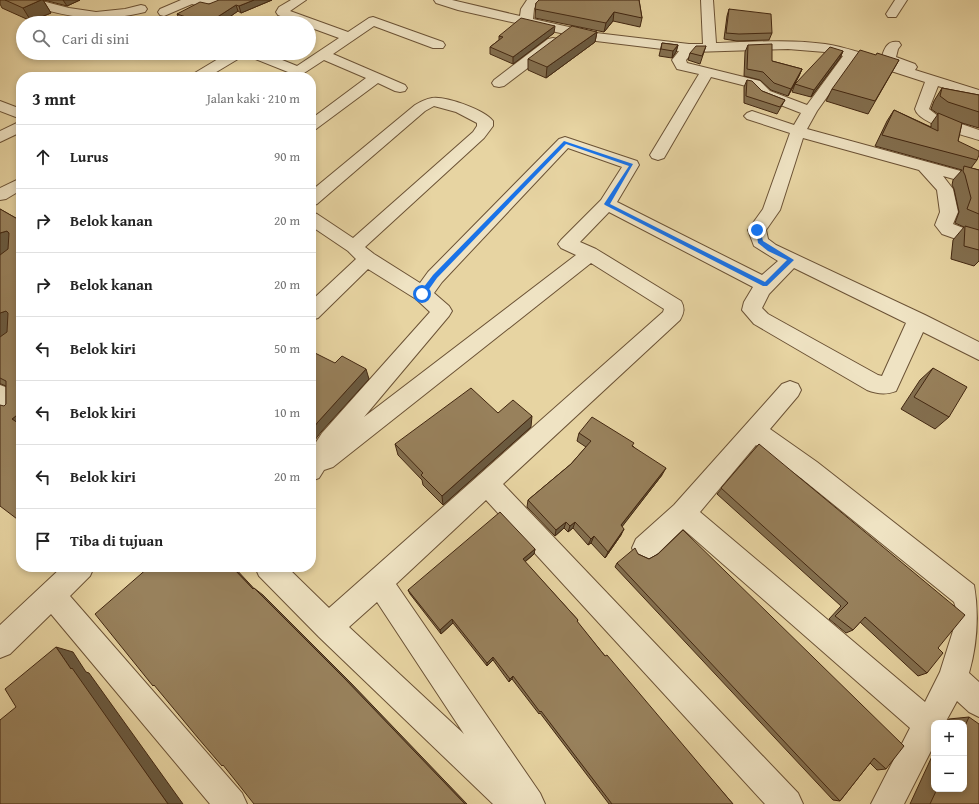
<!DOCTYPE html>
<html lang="id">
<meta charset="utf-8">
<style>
body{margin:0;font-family:"Gentium Book Plus",serif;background:#f2f2f2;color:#222}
.controls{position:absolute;right:12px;bottom:12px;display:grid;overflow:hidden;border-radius:8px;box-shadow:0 2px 6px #0003}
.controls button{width:36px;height:36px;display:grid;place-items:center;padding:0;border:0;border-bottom:1px solid #e0e0e0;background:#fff;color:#222;font:20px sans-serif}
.stop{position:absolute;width:12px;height:12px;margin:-9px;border:3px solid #1a73e8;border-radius:50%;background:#fff}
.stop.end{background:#1a73e8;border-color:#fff;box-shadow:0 1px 4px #0008}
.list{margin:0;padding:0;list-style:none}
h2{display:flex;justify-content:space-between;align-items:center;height:52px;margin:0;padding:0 16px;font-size:17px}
h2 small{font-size:13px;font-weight:400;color:#767676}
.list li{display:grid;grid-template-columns:26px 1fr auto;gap:12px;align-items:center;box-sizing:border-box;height:64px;padding:0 16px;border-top:1px solid #e0e0e0}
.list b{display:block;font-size:15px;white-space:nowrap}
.list em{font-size:13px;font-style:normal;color:#767676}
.icon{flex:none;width:22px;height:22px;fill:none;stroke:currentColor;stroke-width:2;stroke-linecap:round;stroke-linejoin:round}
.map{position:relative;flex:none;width:979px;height:804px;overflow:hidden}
.search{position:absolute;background:#fff;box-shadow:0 2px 6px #0003;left:16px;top:16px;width:300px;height:44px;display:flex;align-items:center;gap:10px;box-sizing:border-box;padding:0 14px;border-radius:22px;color:#767676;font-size:15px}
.panel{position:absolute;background:#fff;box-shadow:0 2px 6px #0003;left:16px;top:72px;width:300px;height:500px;border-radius:16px}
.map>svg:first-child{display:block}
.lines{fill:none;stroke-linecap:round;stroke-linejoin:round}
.minor-casing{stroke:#6b5235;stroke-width:2}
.minor{fill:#efe3c3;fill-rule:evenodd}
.wall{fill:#836f4f;stroke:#422711}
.shaded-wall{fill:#6a5a40;stroke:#422711}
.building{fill:#98815c;stroke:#422711}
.route{fill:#1a73e8}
</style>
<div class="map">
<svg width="979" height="804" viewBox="0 0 979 804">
<rect width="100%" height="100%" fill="#e7d4a2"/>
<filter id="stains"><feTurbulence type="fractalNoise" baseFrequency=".005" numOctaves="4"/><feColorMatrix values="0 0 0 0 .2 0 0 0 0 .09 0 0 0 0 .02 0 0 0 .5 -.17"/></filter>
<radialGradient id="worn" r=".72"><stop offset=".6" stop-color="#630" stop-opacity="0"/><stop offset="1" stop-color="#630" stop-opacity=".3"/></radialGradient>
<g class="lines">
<defs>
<g id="minor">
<path d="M19,0H38L69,8L96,12L125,9L141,5L145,6L147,9L145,12C95,24 69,17 21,3Z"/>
<polygon points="181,0 230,0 228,3 211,9 192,4 164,16 160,15 158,12 160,9"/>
<polygon points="291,0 306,0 290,11 348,32 369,18 373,17 443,42 445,45 443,48 433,48 374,26 333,54 405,85 407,88 405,91 400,92 395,91 378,83 316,129 311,131 311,119 366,78 324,60 298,77 282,77 288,72 248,56 246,53 265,53 297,66 339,38 309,27 309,23 297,23 278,15 276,12 279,7"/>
<path d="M434,0H452L520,16L521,9L527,0H539L534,9L533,19L596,33L689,44H703L701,0H713L716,43C752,42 789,39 825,44C845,47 865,54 884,60L882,56C885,47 888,40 899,42L901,45L898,49L896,57L915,64L917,67L915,70L979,90V99L938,86L929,109L938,116L979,130V140C965,136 918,123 915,109L925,82L854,59L817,111L807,129L979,176V186L943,176L953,189L958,212L953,224L979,234V247L942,234L935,225L940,212L937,190L919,170L803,138L780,210L766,230L768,239L776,245L925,315L979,342V360L923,332L896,391C886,395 877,394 867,390L754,324L742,310L744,302L753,287L609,212L580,242L596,249L681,301C685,308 684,313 680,320L503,484L798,793L803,804H765L486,500L396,584L540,793L545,804H493L319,637L259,576L255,567H287L329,608L663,312L664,309L591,263L333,467L324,470L319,478L311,481V450L322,433L430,312L416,299L368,269L318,318L311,320V301L356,259L348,251L311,226V212L317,214L353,238L473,132L477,126V123L456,112L434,106L425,111L317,204L311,206V191L415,105C420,102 426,99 432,98C446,96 485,110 493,121V126L484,138L365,247L374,254L420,283L428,272L559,139L565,137L637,161L639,165L617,202L762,275L778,261L754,246L748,230L763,209L790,133L747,119L744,116L747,113L752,111L794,125L801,113L760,97L750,87L711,77L664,158L658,160L652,158L650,155L699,74L677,69L672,60L679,51L596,41L458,10L436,3ZM788,49L825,52L843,56L807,105L770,91L760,81L687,63L686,60L693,52ZM568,148L622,167L601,200L561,240L558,244L561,248L576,255L364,417L449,316L452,311L449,306L434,293L442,282ZM794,268L906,323L882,376L878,375L768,314L762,308L769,294ZM377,602L464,734L349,627Z"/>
<polygon points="895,0 907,0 896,17 888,17 886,14"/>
<polygon points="553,38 558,39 560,42 558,45 504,86 499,87 494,86 492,83 494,80 548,39"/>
<polygon points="228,53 245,53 243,56 208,77 191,77 193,74"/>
<polygon points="0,101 21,109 21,119 0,111"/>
<polygon points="21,121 21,132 0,142 0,131"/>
<polygon points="21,178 21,190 6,199 0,200 0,188"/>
<path d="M790,381L798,384L801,390L798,396L770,429L817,462L974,585C979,613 977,645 969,673L979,682V717L969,712L957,701L945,723H934V745L904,804H871L910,728L683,529L654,557L645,560L636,557L632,548L636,539L674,505L782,384ZM756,445L801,478L954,602L958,615L940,672L925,702L700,512Z"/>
<polygon points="0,385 8,388 21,396 21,417 13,415 0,406"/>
<polygon points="62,567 94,567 90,576 70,596 242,793 247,804 210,804 51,614 10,654 0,658 0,625"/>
</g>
</defs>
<use href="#minor" class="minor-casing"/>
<use href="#minor" class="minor"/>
</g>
<g class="wall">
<polygon points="0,0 43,0 51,13 31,21 2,8 0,4"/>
<polygon points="44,0 80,0 67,6"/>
<polygon points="272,0 241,13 238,11 221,23 186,23 180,21 177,14 209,4"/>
<polygon points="639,0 642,18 640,27 613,21 604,32 535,18 536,3"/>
<polygon points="729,9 772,33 769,40 737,41 724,39 727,16"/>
<polygon points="597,32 595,42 546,78 528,70 528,59"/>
<polygon points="554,33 513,64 490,54 490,47 499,40 499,36"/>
<polygon points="662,43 678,45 676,52 672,58 659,56"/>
<polygon points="748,45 772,61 802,69 799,76 788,96 771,90 760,80 744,76 745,52"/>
<polygon points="706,46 700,64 688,60 690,53"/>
<polygon points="843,51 840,58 811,97 792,92 795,84"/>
<polygon points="899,60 868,114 826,101 832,89"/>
<polygon points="747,80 762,91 785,100 777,114 744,103 744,87"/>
<polygon points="942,88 979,95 979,128 962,123 958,141 977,160 971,168 979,170 979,261 974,266 951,259 953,240 964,227 955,223 959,212 954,189 952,185 953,180 962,170 875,146 887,121 894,110 931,127 931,124 938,114 931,109 934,101"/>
<polygon points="0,209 21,221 0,506 4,406 6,404 6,386 1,384 0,384"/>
<polygon points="933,368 949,417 935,429 901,409 920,380"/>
<polygon points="498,413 531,427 443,505 423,485 422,480 398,455 395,444"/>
<polygon points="579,433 633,446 662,475 622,526 621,535 605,558 591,543 588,545 573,528 568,532 564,528 555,536 527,507 528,500 571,464 586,447 577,441"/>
<polygon points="759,444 938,648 927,673 918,676 860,622 853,630 846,633 829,619 841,606 717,494"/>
<polygon points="683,530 886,769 877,770 870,763 840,801 833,800 615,567 617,563 638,554 649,559 658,554"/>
<polygon points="535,549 534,554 525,562 578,620 577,622 605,656 733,804 609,804 540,713 539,714 512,679 509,682 493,660 487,666 453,623 441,634 410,594 408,590"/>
<polygon points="969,717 979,804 910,804 934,752 934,789 964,789 964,723 947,723 949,719"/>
</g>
<g class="shaded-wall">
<polygon points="41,0 43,0 51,13 31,21 23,8"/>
<polygon points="63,0 80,0 67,6"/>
<polygon points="254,0 272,0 241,13 239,6"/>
<polygon points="236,5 238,11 221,23 208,23"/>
<polygon points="614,12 613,21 604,32 606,23"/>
<polygon points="555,26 554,33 513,64 513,57"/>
<polygon points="597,32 595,42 546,78 547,67"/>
<polygon points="678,45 676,52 672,58 673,51"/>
<polygon points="843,51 840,58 811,97 814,90"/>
<polygon points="802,69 799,76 788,96 791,89"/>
<polygon points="7,231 21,247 0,257 0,233"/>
<polygon points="6,311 21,326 0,338 0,313"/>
<polygon points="366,369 369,379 321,432 315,440 311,445 311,432 317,423"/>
<polygon points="21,412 21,426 12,419"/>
<polygon points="532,416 531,427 443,505 442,496"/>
<polygon points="666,468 662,475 618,532 621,525"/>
<polygon points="566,522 564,528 555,536 556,530"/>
<polygon points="575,522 573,528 568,532 570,526"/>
<polygon points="624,529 621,535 605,558 608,552"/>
<polygon points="594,536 591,543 588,545 591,539"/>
<polygon points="535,549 534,554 522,564 523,559"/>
<polygon points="232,567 234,567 261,596 253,589"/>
<polygon points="254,588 263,595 351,683 467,804 465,804"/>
<polygon points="452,619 453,623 441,634 440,630"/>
<polygon points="56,647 73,652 86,672 89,673 183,804 168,804 71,669"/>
<polygon points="493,657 493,660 487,666 487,663"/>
<polygon points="513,676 512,679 509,682 510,679"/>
</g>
<g class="building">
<polygon points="5,0 41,0 23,8"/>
<polygon points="219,0 254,0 239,6 236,5 208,23 204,23 177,14 200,2 209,4"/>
<polygon points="539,0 639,0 642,18 614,12 606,23 535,9 536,3"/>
<polygon points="729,9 771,14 772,33 739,34 726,33"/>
<polygon points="521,18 555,26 513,57 490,47 503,37 499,36"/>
<polygon points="572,26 597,32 547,67 528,59"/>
<polygon points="662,43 678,45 673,51 661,49"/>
<polygon points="772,44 772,61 802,69 791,89 774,83 763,72 747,69 748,45"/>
<polygon points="696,46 706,46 702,56 690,53"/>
<polygon points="830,47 843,51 814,90 795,84"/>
<polygon points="860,50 876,55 877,53 899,60 875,101 832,89"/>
<polygon points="747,80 752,81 762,91 785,100 780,107 746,96"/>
<polygon points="942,88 979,95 979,112 948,102 940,96"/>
<polygon points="894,110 938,131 938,113 962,123 958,141 979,151 979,155 977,160 882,135"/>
<polygon points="964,166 979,170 979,214 967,209 971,198 965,175 963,171"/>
<polygon points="0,209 21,221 21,412 12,419 21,425 21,522 0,506 0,405 4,406 6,404 6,381 0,378 0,337 7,332 8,313 6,311 0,313 0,255 8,249 9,233 7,231 0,233"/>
<polygon points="965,226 979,230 979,250 964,246"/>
<polygon points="311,351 335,363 342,356 366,369 317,423 311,432"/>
<polygon points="933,368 967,387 949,417 914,397"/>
<polygon points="471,388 498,413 513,400 532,416 442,496 421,475 423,473 395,444"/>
<polygon points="592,417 634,443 632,446 666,468 621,525 624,529 608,552 594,536 591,539 575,522 570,526 566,522 556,530 528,500 571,464 591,441 579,433"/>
<polygon points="759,444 965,615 938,648 943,653 927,673 865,617 853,630 835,616 848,603 721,488"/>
<polygon points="500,512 535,549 523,559 578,620 577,621 605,656 607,655 733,804 612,804 541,711 540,712 513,676 510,679 493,657 487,663 452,619 440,630 408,590"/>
<polygon points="683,530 904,746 886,769 874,758 840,801 617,563 635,548 638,554 649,559 658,554"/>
<polygon points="149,567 232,567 253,589 254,588 345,679 465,804 254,804 223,765 222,766 198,738 154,685 153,686 95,614"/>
<polygon points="56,647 71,669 72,668 168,804 0,804 0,720 16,707 5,689"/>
<polygon points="969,717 979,724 979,804 930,804 937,789 964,789 964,728"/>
</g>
<polygon class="route" points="564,141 633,164 610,204 765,282 787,260 768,251 758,243 756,228 760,230 763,241 794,260 767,286 763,286 605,205 604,204 629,166 566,144 437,278 425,295 420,295 420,292 433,275"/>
<rect width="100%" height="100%" filter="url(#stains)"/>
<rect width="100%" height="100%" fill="url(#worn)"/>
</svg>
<div class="controls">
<button>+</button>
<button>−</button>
</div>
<div class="stop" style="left:422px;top:294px"></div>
<div class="stop end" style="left:757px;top:230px"></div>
<div class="search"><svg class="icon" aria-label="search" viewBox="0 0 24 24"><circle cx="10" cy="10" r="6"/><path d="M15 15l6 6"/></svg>Cari di sini</div>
<section class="panel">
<h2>3 mnt<small>Jalan kaki · 210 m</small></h2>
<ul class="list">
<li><svg class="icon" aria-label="ahead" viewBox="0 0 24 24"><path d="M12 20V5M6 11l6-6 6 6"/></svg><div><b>Lurus</b></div><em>90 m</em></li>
<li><svg class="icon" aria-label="right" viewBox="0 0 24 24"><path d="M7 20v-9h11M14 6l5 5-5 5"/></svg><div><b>Belok kanan</b></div><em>20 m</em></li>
<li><svg class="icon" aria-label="right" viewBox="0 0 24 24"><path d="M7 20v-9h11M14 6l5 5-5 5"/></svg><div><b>Belok kanan</b></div><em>20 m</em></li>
<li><svg class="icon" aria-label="left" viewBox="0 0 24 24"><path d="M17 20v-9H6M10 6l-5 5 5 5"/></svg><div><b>Belok kiri</b></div><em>50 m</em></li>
<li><svg class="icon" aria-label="left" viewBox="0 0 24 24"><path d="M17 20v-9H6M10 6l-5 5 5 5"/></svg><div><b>Belok kiri</b></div><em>10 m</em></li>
<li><svg class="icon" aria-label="left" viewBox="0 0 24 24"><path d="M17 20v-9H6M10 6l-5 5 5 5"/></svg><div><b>Belok kiri</b></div><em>20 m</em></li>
<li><svg class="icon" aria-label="arrive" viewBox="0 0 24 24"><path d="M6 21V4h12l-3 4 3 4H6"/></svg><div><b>Tiba di tujuan</b></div></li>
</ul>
</section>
</div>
